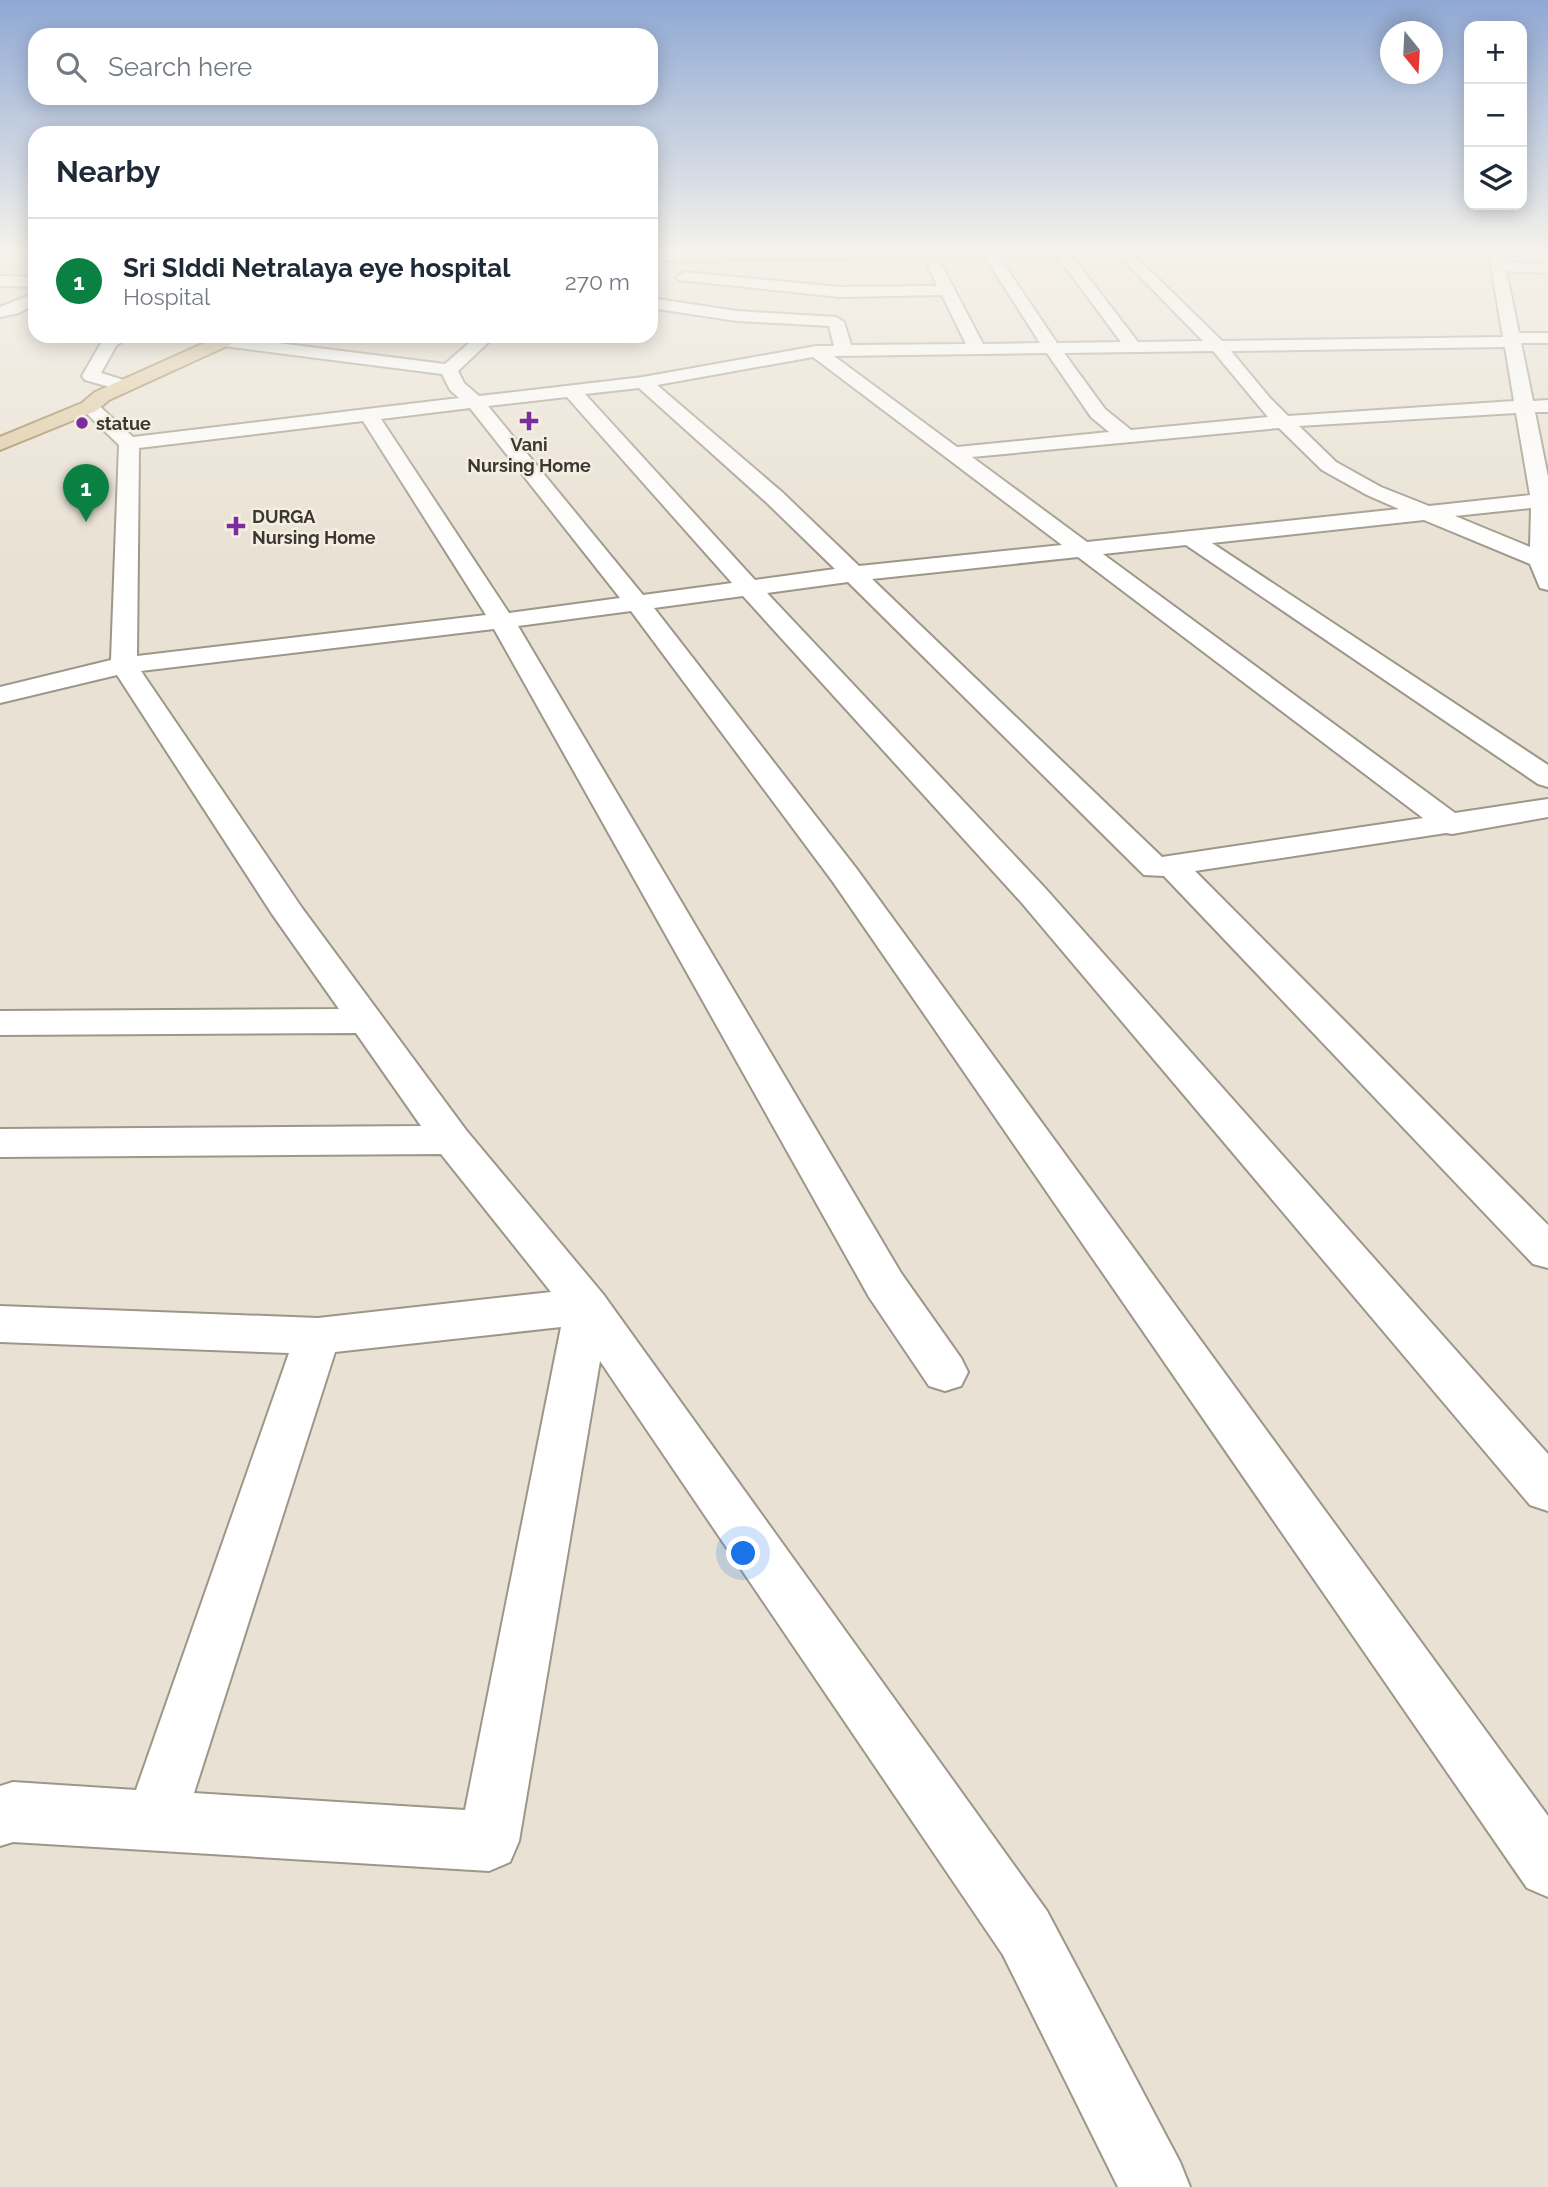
<!DOCTYPE html>
<meta charset="utf-8">
<style>
body{margin:0;font-family:Raleway,sans-serif;background:#f2f2f3;color:#1f2937}
.controls{position:absolute;right:21px;top:21px;display:grid;overflow:hidden;border-radius:14px;box-shadow:0 4px 18px #0003}
.controls button{width:63px;height:63px;display:grid;place-items:center;padding:0;border:0;border-bottom:2px solid #e0e1e3;background:#fff;color:#1f2937;font:35px sans-serif}
.compass{position:absolute;left:1380px;top:21px;width:63px;height:63px;border-radius:50%;background:#fff;box-shadow:0 4px 18px #0003;rotate:162deg}
.you{position:absolute;left:744px;top:1554px;width:24px;height:24px;margin:-18px;border:5px solid #fff;border-radius:50%;background:#1a73e8;box-shadow:0 0 0 10px #1a73e833}
.badge{display:grid;place-items:center;width:46px;height:46px;border-radius:50%;background:#0b8043;color:#fff;font-size:23px;font-weight:700}
.pin{position:absolute;translate:-50% -58px;filter:drop-shadow(0 2px 4px #0008)}
.pin::after{content:'';position:absolute;top:37px;width:24px;height:21px;background:inherit;clip-path:polygon(0 0,100% 0,50% 100%)}
.list{margin:0;padding:0;list-style:none}
h2{display:flex;justify-content:space-between;align-items:center;height:91px;margin:0;padding:0 28px;font-size:30px}
h2 small{font-size:23px;font-weight:400;color:#747a83}
.list li{display:grid;grid-template-columns:46px 1fr auto;gap:21px;align-items:center;box-sizing:border-box;height:126px;padding:0 28px;border-top:2px solid #e0e1e3}
.list b{display:block;font-size:26px;white-space:nowrap}
.list p{margin:0;font-size:23px;white-space:nowrap;color:#747a83}
.list em{font-size:23px;font-style:normal;color:#747a83}
.icon{flex:none;width:38px;height:38px;fill:none;stroke:currentColor;stroke-width:2;stroke-linecap:round;stroke-linejoin:round}
.map{position:relative;flex:none;width:1548px;height:2187px;overflow:hidden}
.search{position:absolute;background:#fff;box-shadow:0 4px 18px #0003;left:28px;top:28px;width:630px;height:77px;display:flex;align-items:center;gap:18px;box-sizing:border-box;padding:0 24px;border-radius:21px;color:#747a83;font-size:26px}
.panel{position:absolute;background:#fff;box-shadow:0 4px 18px #0003;left:28px;top:126px;width:630px;height:217px;border-radius:21px}
.map>svg:first-child{display:block}
.lines{fill:none;stroke-linecap:round;stroke-linejoin:round}
.minor-casing{stroke:#9d9689;stroke-width:4}
.major-casing{stroke:#977e4f;stroke-width:4}
.minor{fill:#fff;fill-rule:evenodd}
.major{fill:#dfc89e;fill-rule:evenodd}
.poi-dot{fill:#7a2d9e;stroke:#f6eee0;stroke-width:2.5}
.labels{text-anchor:middle;dominant-baseline:central;stroke-width:5;stroke-linejoin:round;paint-order:stroke}
.far-poi-label{font-size:18px;font-weight:bold;fill:#3b3833;stroke:#f6eee0;text-anchor:start}
</style>
<div class="map">
<svg width="1548" height="2187" viewBox="0 0 1548 2187">
<rect width="100%" height="100%" fill="#e9e1d3"/>
<g class="lines">
<defs>
<g id="minor">
<path d="M651,252H1074L1071,255L1138,342L1203,341L1116,252H1131L1222,341L1503,337L1491,266L1492,252H1506V262L1548,265V273L1506,271L1519,333H1548V343H1521L1533,401L1548,400V412H1535L1548,477V590L1540,588L1530,564L1424,520L1212,543L1548,765V787L1538,784L1186,545L1103,554L1455,813L1548,799V817L1452,834L1446,833L1195,871L1548,1225V1268L1533,1264L1164,876L1144,875L848,582L767,593L1045,888L1548,1454V1511L1530,1505L1021,902L743,596L654,608L856,868L1548,1816V1897L1527,1888L833,882L631,611L518,626L901,1273L961,1358L968,1372L961,1386L945,1391L929,1386L869,1297L494,629L141,671L302,908L466,1130L603,1294L1047,1911L1180,2162L1190,2187H1118L1003,1955L600,1361L519,1841L510,1862L489,1871L13,1842L0,1846V1786L13,1782L136,1790L289,1353L0,1342V1306L318,1318L551,1292L441,1154L0,1157V1129L421,1126L356,1033L0,1035V1011L339,1009L272,914L117,675L0,703V687L111,660L119,445L80,407L82,403H96L133,437L459,398L450,390L442,374L216,345L214,341L222,336L445,364L477,336H495L458,371L464,383L479,396L643,377L816,346H834L829,326L737,321L651,308V298L737,311L836,317L844,322L851,345L966,344L942,295L840,297L679,280L676,277L684,272L840,287L937,286L928,266L935,262L942,266L983,344L1040,343L985,257L651,260ZM1057,256L1121,342L1057,343L999,257ZM1505,347L1514,401L1288,416L1270,398L1231,351ZM1213,351L1268,417L1131,430L1105,409L1064,353ZM1047,353L1091,417L1109,432L957,447L834,356ZM813,357L1062,545L859,566L782,492L657,385ZM639,388L766,502L835,569L755,580L585,394ZM567,397L732,583L643,595L488,406ZM470,408L620,598L509,613L381,419ZM1516,413L1530,495L1429,506L1381,487L1336,462L1299,426ZM363,421L486,615L137,656L139,448ZM1279,428L1322,470L1367,495L1399,509L1087,542L972,457ZM1531,508L1530,547L1455,516ZM1078,557L1423,818L1162,857L872,579ZM561,1327L465,1810L194,1793L335,1352Z"/>
<polygon points="0,276 35,277 35,287 0,286"/>
<polygon points="35,293 35,304 19,313 0,317 0,307"/>
<polygon points="109,336 129,336 116,346 101,373 130,382 133,386 130,390 124,391 85,380 82,376 101,343"/>
</g>
<polygon id="major" points="220,336 242,336 240,340 109,400 96,411 0,450 0,437 82,403 95,392"/>
</defs>
<use href="#minor" class="minor-casing"/>
<use href="#major" class="major-casing"/>
<use href="#minor" class="minor"/>
<use href="#major" class="major"/>
</g>
<linearGradient id="sky" x2="0" y2="1"><stop stop-color="#8fa8d4"/><stop offset="0.45" stop-color="#f5f2eb"/><stop offset="1" stop-color="#f5f2eb" stop-opacity="0"/></linearGradient>
<rect width="1548" height="558" fill="url(#sky)"/>
<g class="poi-dot">
<path d="M525.5 410.5h7v7h7v7h-7v7h-7v-7h-7v-7h7z"/>
<circle cx="82" cy="423" r="7"/>
<path d="M232.5 515.5h7v7h7v7h-7v7h-7v-7h-7v-7h7z"/>
</g>
<g class="labels">
<g class="far-poi-label">
<text x="96" y="423">statue</text>
<text x="529" y="444" text-anchor="middle">Vani<tspan x="529" dy="21">Nursing Home</tspan></text>
<text x="252" y="516">DURGA<tspan x="252" dy="21">Nursing Home</tspan></text>
</g>
</g>
</svg>
<div class="controls">
<button>+</button>
<button>−</button>
<button><svg class="icon" aria-label="layers" viewBox="0 0 24 24"><path d="M12 4l9 5-9 5-9-5zM3 14l9 5 9-5"/></svg></button>
</div>
<svg class="compass" viewBox="-18 -18 36 36"><path d="M0-13l5 13h-10z" fill="#e53935"/><path d="M0 13l5-13h-10z" fill="#747a83"/></svg>
<div class="you"></div>
<div class="pin badge" style="left:86px;top:522px">1</div>
<div class="search"><svg class="icon" aria-label="search" viewBox="0 0 24 24"><circle cx="10" cy="10" r="6"/><path d="M15 15l6 6"/></svg>Search here</div>
<section class="panel">
<h2>Nearby<small></small></h2>
<ul class="list">
<li><span class="badge">1</span><div><b>Sri SIddi Netralaya eye hospital</b><p>Hospital</p></div><em>270 m</em></li>
</ul>
</section>
</div>
